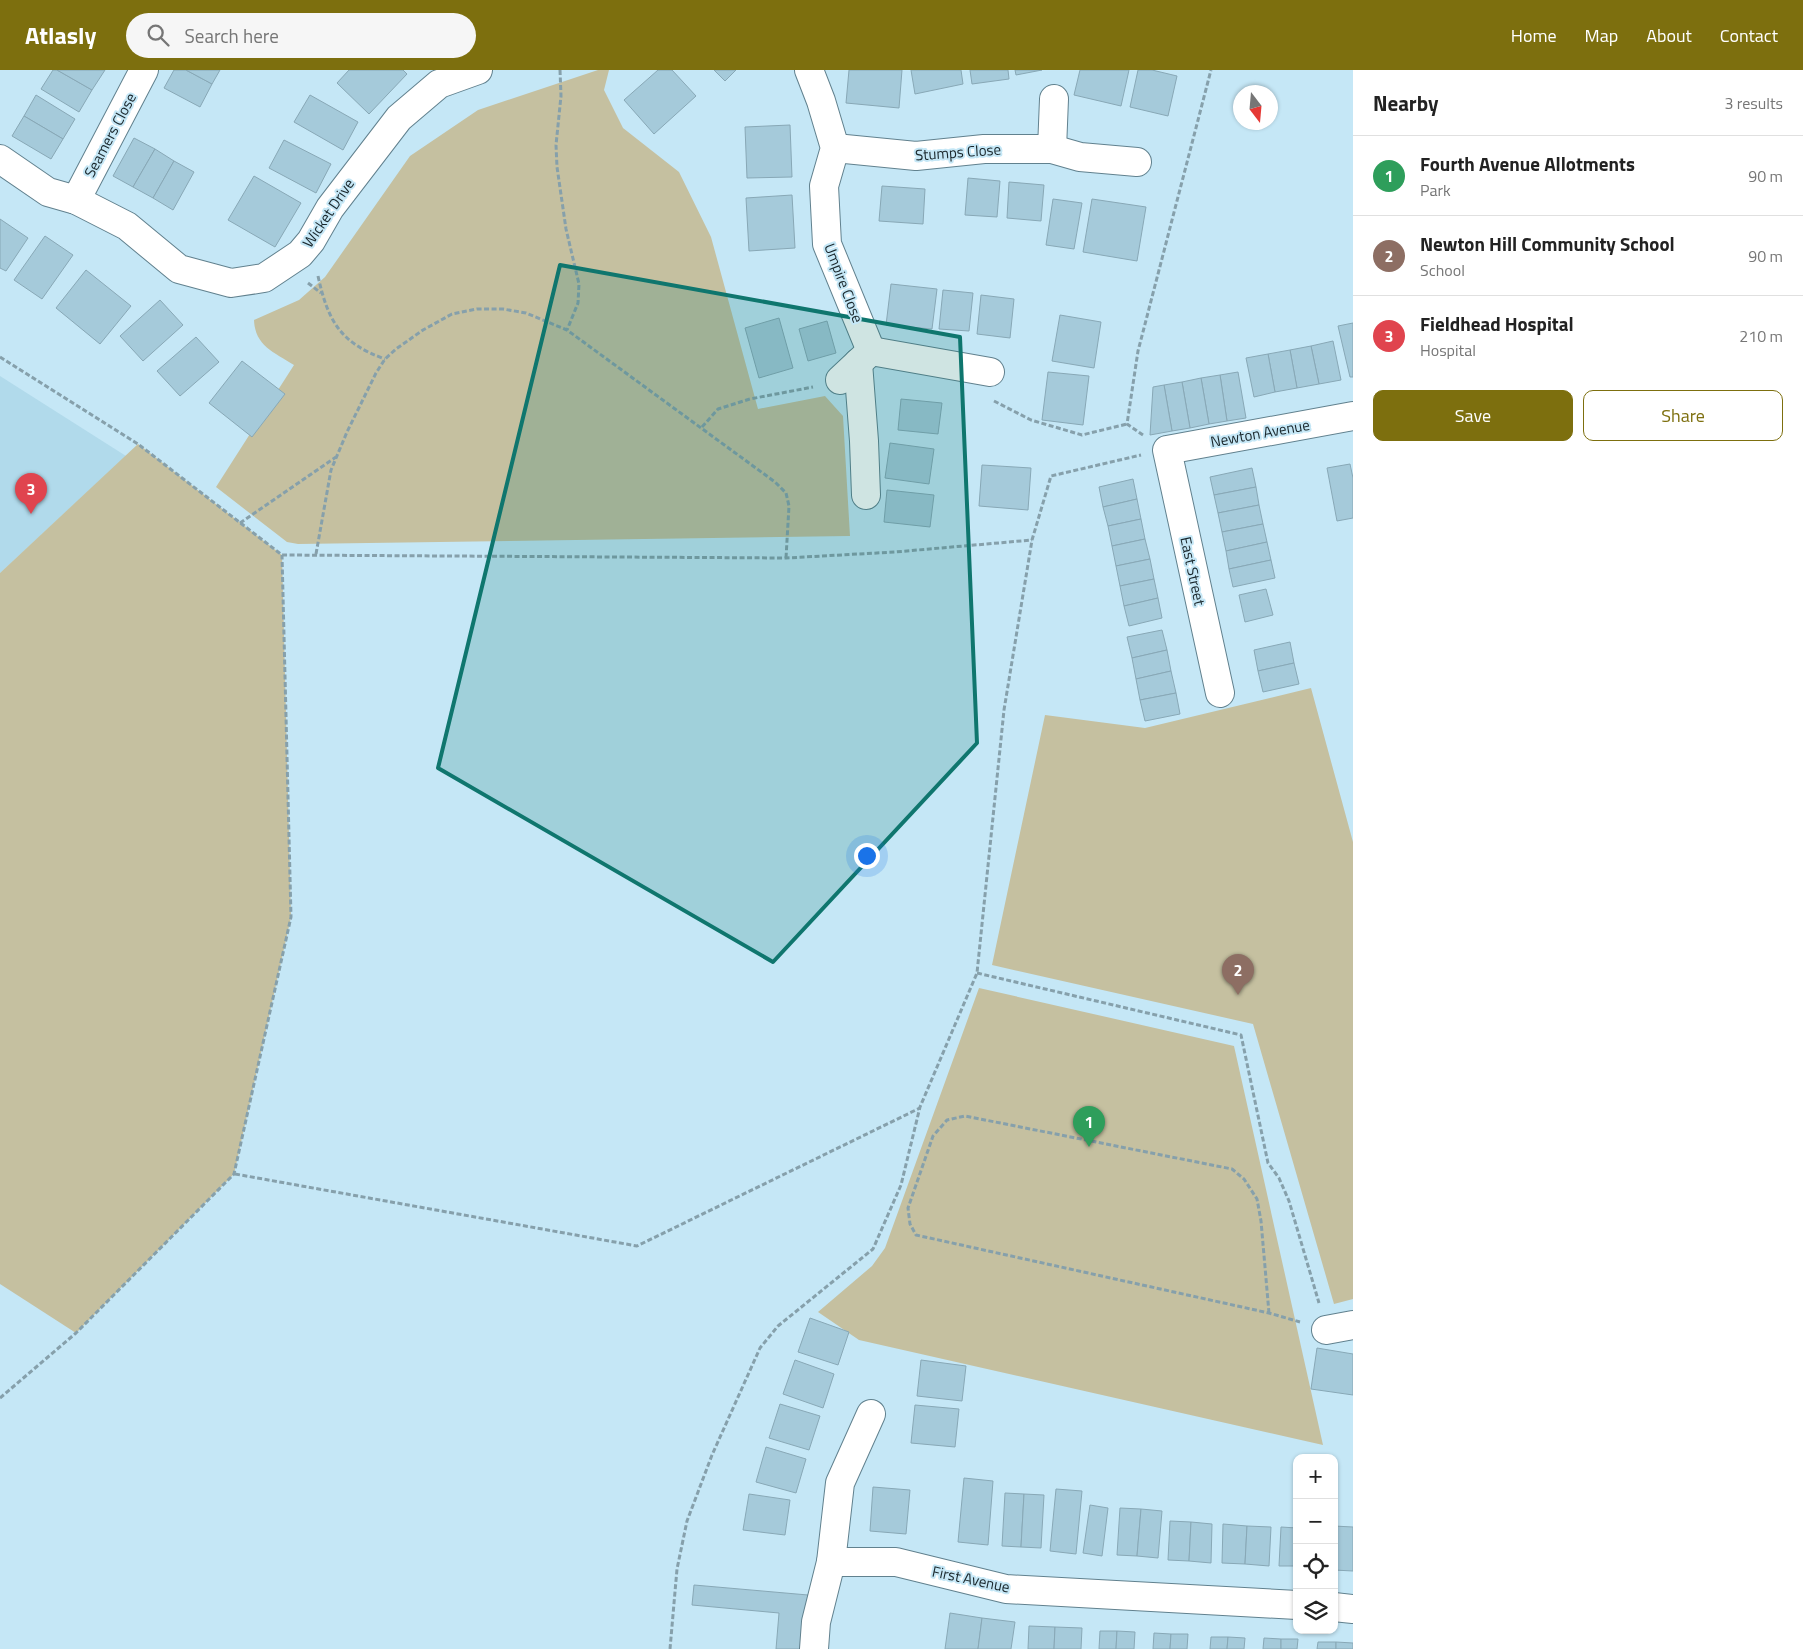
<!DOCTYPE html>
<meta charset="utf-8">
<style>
body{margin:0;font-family:"Titillium Web",sans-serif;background:#f6f6f6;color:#222}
.controls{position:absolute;right:15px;bottom:15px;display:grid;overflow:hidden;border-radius:10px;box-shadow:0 1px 4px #0004}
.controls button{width:45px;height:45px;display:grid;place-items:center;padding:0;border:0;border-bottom:1px solid #e0e0e0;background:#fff;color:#222;font:25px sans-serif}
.compass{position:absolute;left:1233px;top:15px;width:45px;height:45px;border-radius:50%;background:#fff;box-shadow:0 1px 4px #0004;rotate:164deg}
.you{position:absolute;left:866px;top:785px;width:18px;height:18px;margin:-12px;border:4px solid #fff;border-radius:50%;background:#1a73e8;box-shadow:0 0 0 8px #1a73e833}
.badge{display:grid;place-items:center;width:32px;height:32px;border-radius:50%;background:#7d6f0e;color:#fff;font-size:16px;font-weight:700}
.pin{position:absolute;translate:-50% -41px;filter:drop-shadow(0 1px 2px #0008)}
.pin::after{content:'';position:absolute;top:26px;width:18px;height:15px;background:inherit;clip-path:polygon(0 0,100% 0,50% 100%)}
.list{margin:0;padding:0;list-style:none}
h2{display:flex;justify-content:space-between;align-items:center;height:65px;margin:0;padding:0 20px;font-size:21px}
h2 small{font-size:16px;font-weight:400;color:#767676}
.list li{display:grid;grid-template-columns:32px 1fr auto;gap:15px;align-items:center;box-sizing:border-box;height:80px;padding:0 20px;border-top:1px solid #e0e0e0}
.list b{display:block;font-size:19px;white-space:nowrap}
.list p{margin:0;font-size:16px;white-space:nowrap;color:#767676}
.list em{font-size:16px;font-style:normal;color:#767676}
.actions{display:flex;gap:10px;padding:15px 20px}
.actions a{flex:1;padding:11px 0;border:1px solid #7d6f0e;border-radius:10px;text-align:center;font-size:18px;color:#7d6f0e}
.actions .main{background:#7d6f0e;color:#fff}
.icon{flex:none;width:28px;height:28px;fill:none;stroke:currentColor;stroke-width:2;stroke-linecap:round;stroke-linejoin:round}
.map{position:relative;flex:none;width:1353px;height:1579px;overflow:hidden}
header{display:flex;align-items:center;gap:30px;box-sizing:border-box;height:70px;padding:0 25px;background:#7d6f0e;color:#fff}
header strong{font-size:24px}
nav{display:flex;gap:28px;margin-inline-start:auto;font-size:18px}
.search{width:350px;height:45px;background:#f6f6f6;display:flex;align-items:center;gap:12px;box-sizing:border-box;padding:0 18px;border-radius:28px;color:#767676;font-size:19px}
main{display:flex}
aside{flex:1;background:#fff}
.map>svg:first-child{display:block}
.built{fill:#b1daeb}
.green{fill:#c5c0a0}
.building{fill:#a5cada;stroke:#88a8b6}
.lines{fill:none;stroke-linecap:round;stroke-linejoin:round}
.minor-casing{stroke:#61818e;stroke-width:30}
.path{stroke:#86a0ab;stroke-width:3;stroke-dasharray:5 2.5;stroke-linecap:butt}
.minor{stroke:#fff;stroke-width:28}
.marked{fill:#0f766e;fill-opacity:0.2;stroke:#0f766e;stroke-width:4;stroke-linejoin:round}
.labels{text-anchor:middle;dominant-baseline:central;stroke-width:4;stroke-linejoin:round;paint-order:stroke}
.street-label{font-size:15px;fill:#19262b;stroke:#c5e7f6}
</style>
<header>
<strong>Atlasly</strong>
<div class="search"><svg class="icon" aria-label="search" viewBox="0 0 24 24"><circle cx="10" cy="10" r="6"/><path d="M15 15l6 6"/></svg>Search here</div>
<nav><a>Home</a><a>Map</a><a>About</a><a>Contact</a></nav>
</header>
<main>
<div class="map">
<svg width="1353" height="1579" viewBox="0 0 1353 1579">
<rect width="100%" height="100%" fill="#c5e7f6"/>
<polygon class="built" points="0,306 126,386 0,503"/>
<g class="green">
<path d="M598,0H609L604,20L623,58L679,102L711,167L758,339L825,326L843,346L850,466L298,474L287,472L216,417L294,295C274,282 255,276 254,250L299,230L325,207L410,86L478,40Z"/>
<polygon points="138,374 282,485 291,847 234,1104 76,1263 0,1214 0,503"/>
<polygon points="1311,618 1353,772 1353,1229 1334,1234 1253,954 992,895 1045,645 1145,658"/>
<polygon points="979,918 1234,976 1323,1375 859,1270 818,1242 872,1196 885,1178"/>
</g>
<g class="building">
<polygon points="53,0 57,0 92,20 79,42 41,19"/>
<polygon points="57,0 105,0 92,20"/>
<polygon points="174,0 186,0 212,14 200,37 164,18"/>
<polygon points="186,0 220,0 212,14"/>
<polygon points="349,0 403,0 407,4 369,44 337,13"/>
<polygon points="658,0 672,0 696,26 654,64 624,30"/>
<polygon points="714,0 736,0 725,11"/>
<polygon points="849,0 902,0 899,38 846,33"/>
<polygon points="911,0 961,0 963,14 915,24"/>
<polygon points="970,0 1008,0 1009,9 972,14"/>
<polygon points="1015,0 1042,0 1016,5"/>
<polygon points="1080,0 1129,0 1121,36 1074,25"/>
<polygon points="1138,0 1152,0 1177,6 1168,46 1130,37"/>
<polygon points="36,25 75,49 63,69 24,46"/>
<polygon points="310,25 358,52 343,80 294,52"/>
<polygon points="24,46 63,69 51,89 12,66"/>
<polygon points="790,55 792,107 747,108 745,57"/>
<polygon points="134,68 155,79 133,117 113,106"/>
<polygon points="284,70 331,94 316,123 269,98"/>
<polygon points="155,79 174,91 153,128 133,117"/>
<polygon points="174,91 194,102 173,140 153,128"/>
<polygon points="254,106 301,133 275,177 228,150"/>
<polygon points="968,108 1000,111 997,147 965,145"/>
<polygon points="1009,112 1044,115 1041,151 1007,148"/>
<polygon points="882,116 925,119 923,154 879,151"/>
<polygon points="792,125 795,178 749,181 746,128"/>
<polygon points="1053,129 1082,133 1074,179 1046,175"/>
<polygon points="1092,129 1146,137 1137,191 1083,182"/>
<polygon points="0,149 28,168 6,201 0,198"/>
<polygon points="45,166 73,185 42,229 14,210"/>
<polygon points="86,200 131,236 100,274 56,238"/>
<polygon points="891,214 937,219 932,259 886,255"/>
<polygon points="943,220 973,223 969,261 939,259"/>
<polygon points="981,225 1014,229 1010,268 977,264"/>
<polygon points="160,230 183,255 143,291 120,266"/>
<polygon points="1060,245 1101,252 1094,298 1052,291"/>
<polygon points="779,248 793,298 759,308 745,258"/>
<polygon points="827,251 836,283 808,291 799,259"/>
<polygon points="1353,253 1353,307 1350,307 1338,256"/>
<polygon points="196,267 219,292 180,326 157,301"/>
<polygon points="1333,271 1341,310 1319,314 1311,276"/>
<polygon points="1311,276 1319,314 1297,318 1290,280"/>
<polygon points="1290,280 1297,318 1275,322 1268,284"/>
<polygon points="1268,284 1275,322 1254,327 1246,288"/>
<polygon points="242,291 285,324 252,367 209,333"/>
<polygon points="1048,302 1089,306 1083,355 1042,350"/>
<polygon points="1238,302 1246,348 1227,351 1220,305"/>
<polygon points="1220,305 1227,351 1209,354 1201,308"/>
<polygon points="1201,308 1209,354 1190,358 1182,312"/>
<polygon points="1182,312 1190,358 1172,361 1164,315"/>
<polygon points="1164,315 1172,361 1150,365 1153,317"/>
<polygon points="901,329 942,333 938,364 898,360"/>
<polygon points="890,373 934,379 929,414 885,408"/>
<polygon points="1350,394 1353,408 1353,448 1337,451 1327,398"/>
<polygon points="982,395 1031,398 1028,440 979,436"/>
<polygon points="1252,398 1256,417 1214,425 1210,407"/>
<polygon points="1133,409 1137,429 1103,437 1099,417"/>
<polygon points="1256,417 1259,435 1218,443 1214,425"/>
<polygon points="887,420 934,425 930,457 884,452"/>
<polygon points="1137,429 1141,449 1108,456 1103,437"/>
<polygon points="1259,435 1263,454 1222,462 1218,443"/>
<polygon points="1141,449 1145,469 1112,476 1108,456"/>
<polygon points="1263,454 1267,472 1226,481 1222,462"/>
<polygon points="1145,469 1150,489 1116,496 1112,476"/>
<polygon points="1267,472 1271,490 1229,499 1226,481"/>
<polygon points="1150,489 1154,509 1120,516 1116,496"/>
<polygon points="1271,490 1275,508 1233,517 1229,499"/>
<polygon points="1154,509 1158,528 1124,536 1120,516"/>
<polygon points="1266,519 1273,545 1245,552 1239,525"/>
<polygon points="1158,528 1162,548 1129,556 1124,536"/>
<polygon points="1162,560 1167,580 1132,588 1127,567"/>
<polygon points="1290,572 1294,593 1258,601 1254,580"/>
<polygon points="1167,580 1171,601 1136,609 1132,588"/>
<polygon points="1294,593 1299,614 1263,622 1258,601"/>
<polygon points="1171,601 1176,623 1140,630 1136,609"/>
<polygon points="1176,623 1180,644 1145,651 1140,630"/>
<polygon points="810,1248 849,1262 838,1295 798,1282"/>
<polygon points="1317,1278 1353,1284 1353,1325 1311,1319"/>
<polygon points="795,1290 834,1304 823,1338 783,1324"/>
<polygon points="921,1290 966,1296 962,1331 917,1326"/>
<polygon points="780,1334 820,1346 809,1380 769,1368"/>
<polygon points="915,1335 959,1339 955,1377 911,1373"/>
<polygon points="766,1377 806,1389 796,1423 756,1412"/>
<polygon points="964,1408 993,1411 988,1475 958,1472"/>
<polygon points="873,1417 910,1420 906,1464 870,1461"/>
<polygon points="1056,1419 1082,1421 1076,1484 1050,1481"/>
<polygon points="1005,1423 1024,1424 1021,1477 1002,1476"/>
<polygon points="749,1424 790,1430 785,1465 743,1460"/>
<polygon points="1024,1424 1044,1425 1041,1478 1021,1477"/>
<polygon points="1090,1435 1108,1438 1102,1486 1083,1483"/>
<polygon points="1120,1438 1141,1439 1137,1486 1117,1485"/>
<polygon points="1141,1439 1162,1441 1158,1488 1137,1486"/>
<polygon points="1170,1451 1191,1452 1189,1491 1168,1490"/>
<polygon points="1191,1452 1212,1454 1211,1493 1189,1491"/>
<polygon points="1223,1454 1247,1456 1245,1494 1222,1493"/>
<polygon points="1247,1456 1271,1457 1269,1496 1245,1494"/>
<polygon points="1334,1456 1353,1457 1353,1501 1334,1500"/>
<polygon points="1281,1457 1297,1458 1297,1496 1279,1496"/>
<polygon points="694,1515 808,1525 803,1579 776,1579 779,1543 692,1535"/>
<polygon points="950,1543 982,1548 978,1579 945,1579"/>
<polygon points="982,1548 1015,1552 1011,1579 978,1579"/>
<polygon points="1029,1556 1055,1557 1054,1579 1028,1579"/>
<polygon points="1055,1557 1082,1558 1081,1579 1054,1579"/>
<polygon points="1100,1561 1117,1561 1116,1579 1099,1579"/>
<polygon points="1117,1561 1135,1562 1134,1579 1116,1579"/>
<polygon points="1154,1563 1171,1564 1170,1579 1153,1579"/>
<polygon points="1171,1564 1188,1564 1187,1579 1170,1579"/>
<polygon points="1211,1567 1228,1567 1227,1579 1210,1579"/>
<polygon points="1228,1567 1245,1568 1244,1579 1227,1579"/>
<polygon points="1264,1568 1281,1569 1281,1579 1263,1579"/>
<polygon points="1281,1569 1298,1569 1297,1579 1281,1579"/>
<polygon points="1318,1572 1336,1572 1336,1579 1317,1579"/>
<polygon points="1336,1572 1353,1573 1353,1579 1336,1579"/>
</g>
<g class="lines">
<defs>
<g id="minor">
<polyline points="809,0 821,31 835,78 824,116 827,174 871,281"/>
<polyline points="835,78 916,86 984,79 1052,79 1080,87 1137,92"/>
<polyline points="1052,79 1054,29"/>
<polyline points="0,89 48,122 76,130 127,156 179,199 231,213 264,208 300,184 311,171 330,138 399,48 439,14 478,0"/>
<polyline points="76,130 144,0"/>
<polyline points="858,293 864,371 866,425"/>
<polyline points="840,310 871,281 990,302"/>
<polyline points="1220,623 1167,380 1353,346"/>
<polyline points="1326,1260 1353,1255"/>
<polyline points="871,1344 840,1413 831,1492 896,1492 1006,1519 1297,1535"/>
<polyline points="1334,1537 1353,1539"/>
<polyline points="814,1579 816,1552 831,1492"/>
</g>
</defs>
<use href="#minor" class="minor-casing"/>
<g class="path">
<polyline points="560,0 561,26 556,75 557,97 566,159 579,214 578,233 567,260"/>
<path d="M318,206C328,251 340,273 385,289"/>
<polyline points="308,213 321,223"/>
<polyline points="0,287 138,374 282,485 786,488 895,482 1032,470"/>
<polyline points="994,331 1031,350 1082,365 1127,354"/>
<polyline points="702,357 718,339 750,329 813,317"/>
<polyline points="1143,365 1127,354 1138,281 1211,0"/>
<polyline points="240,453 336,387"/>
<polyline points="316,484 331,400 347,362 376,303 385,289 396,279 423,260 452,244 477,239 503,239 526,243 567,260 775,412 786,423 789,436 786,488"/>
<polyline points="977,903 1241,965 1268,1093 1279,1108 1289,1131 1319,1233"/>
<polyline points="235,1104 637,1176 920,1038"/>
<polyline points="1269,1243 1261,1151 1257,1129 1244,1109 1232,1099 965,1046 947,1050 933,1066 908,1138 910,1154 916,1165 1269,1243 1300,1252"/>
<polyline points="0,1328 76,1263 234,1104 291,847 282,485"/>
<polyline points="670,1579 677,1499 687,1451 712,1385 760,1278 778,1256 873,1179 901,1115 920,1037 977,903 1004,640 1032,470 1051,406 1141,385"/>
</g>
<use href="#minor" class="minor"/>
</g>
<path class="marked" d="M560,195L960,267L977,673L773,892L438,698Z"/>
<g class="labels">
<g class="street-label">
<text transform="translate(110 65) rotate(-62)">Seamers Close</text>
<text transform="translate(958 82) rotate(-4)">Stumps Close</text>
<text transform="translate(328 143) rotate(-56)">Wicket Drive</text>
<text transform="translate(844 213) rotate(69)">Umpire Close</text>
<text transform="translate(1260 363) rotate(-10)">Newton Avenue</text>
<text transform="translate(1193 501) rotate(78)">East Street</text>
<text transform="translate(971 1509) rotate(12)">First Avenue</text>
</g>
</g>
</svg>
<div class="controls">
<button>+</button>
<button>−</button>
<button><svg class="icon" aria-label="locate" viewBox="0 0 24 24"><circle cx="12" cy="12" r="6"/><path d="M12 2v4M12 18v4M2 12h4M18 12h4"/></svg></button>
<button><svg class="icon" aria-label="layers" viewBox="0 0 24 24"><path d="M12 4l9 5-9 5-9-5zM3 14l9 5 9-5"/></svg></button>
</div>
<svg class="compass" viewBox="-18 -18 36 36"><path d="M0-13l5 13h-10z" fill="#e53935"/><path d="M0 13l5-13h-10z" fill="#767676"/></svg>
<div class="you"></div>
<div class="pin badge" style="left:1089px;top:1077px;background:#2e9e5b">1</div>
<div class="pin badge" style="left:1238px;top:925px;background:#8d6e63">2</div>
<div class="pin badge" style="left:31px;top:444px;background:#e0444e">3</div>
</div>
<aside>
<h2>Nearby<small>3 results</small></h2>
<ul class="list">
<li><span class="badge" style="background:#2e9e5b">1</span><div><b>Fourth Avenue Allotments</b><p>Park</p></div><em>90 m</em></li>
<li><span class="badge" style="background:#8d6e63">2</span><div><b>Newton Hill Community School</b><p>School</p></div><em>90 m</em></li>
<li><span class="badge" style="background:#e0444e">3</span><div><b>Fieldhead Hospital</b><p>Hospital</p></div><em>210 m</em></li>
</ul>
<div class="actions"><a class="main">Save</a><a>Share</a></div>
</aside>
</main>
